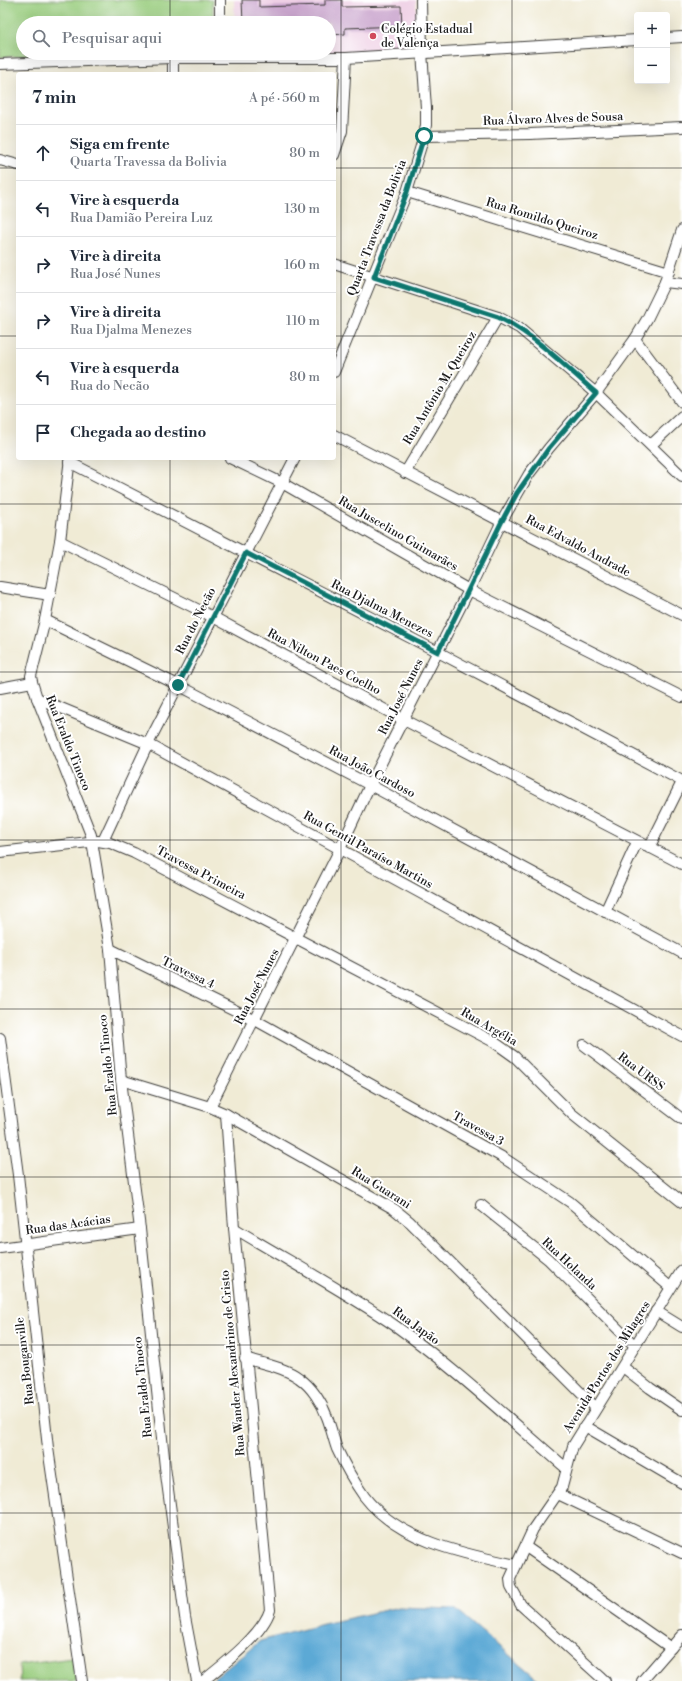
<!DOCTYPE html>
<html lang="pt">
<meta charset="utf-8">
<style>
body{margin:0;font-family:"Libre Bodoni",serif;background:#f2f2f3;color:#1f2937}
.controls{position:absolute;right:12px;top:12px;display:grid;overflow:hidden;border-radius:4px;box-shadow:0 4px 16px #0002}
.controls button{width:36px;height:36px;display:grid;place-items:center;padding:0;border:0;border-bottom:1px solid #e0e1e3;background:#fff;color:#1f2937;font:20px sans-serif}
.stop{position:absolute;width:12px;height:12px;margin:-9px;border:3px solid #0f766e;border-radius:50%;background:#fff}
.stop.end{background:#0f766e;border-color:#fff;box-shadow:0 1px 4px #0008}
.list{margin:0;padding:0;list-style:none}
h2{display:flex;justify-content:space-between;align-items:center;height:52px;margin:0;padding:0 16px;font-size:17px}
h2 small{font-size:13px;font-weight:400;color:#747a83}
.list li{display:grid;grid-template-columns:26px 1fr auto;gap:12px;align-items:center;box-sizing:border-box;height:56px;padding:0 16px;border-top:1px solid #e0e1e3}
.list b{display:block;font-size:15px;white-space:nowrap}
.list p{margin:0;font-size:13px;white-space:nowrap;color:#747a83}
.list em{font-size:13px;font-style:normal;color:#747a83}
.icon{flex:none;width:22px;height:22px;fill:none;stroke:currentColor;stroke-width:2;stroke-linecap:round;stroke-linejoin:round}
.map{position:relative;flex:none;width:682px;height:1681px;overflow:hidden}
.search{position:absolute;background:#fff;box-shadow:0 4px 16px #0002;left:16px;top:16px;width:320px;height:44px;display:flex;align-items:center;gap:10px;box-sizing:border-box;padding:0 14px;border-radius:22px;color:#747a83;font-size:15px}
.panel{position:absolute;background:#fff;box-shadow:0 4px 16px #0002;left:16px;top:72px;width:320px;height:388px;border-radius:4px}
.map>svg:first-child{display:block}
.built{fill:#efd0e5}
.green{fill:#98cc7d;stroke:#5a744c}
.water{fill:#5ca9d5;stroke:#3c6278}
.building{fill:#caa6ce}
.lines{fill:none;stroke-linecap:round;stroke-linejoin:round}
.minor-casing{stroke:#3c3b38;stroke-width:12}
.minor{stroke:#fff;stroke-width:10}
.route{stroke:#0f766e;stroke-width:5}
.grid{fill:none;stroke:#1c1c1c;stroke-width:1;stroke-opacity:0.55}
.poi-dot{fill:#d1495b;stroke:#fff;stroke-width:1.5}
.labels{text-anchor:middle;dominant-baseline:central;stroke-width:4;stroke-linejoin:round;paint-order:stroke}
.poi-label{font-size:12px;fill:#1c1c1c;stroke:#fff;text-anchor:start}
.street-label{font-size:12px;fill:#1c1c1c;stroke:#fff}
</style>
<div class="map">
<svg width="682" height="1681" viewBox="0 0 682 1681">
<rect width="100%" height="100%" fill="#fff"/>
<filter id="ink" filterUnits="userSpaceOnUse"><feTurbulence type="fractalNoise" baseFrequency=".025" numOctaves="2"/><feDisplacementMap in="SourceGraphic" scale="8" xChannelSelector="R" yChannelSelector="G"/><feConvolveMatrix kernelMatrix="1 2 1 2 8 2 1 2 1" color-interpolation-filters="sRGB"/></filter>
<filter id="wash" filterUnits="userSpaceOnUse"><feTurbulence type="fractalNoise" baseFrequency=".012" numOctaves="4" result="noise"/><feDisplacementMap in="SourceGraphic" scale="16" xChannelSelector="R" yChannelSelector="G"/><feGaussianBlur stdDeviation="0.9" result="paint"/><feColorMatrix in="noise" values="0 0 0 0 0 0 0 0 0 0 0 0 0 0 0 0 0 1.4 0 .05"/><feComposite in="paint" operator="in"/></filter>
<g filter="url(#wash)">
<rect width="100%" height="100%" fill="#f0ebd5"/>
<polygon class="built" points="234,0 416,0 418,50 329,53 329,23 235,23"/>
<g class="green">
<polygon points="0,0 213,0 213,23 23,23 23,53 129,53 0,57"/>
<polygon points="72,1658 76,1681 20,1681 19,1665"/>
</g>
<polygon class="water" points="399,1607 455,1609 540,1681 211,1681 260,1641 323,1624"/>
<g id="blocks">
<polygon class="building" points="242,0 259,0 259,7 325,5 325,0 342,0 342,7 401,6 402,26 345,28 345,34 329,35 329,23 243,23"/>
</g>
</g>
<g filter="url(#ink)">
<use href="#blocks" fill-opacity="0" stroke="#3c3b38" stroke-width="1"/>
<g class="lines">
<defs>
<g id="minor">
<polyline points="220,0 220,23"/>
<polyline points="667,38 682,37"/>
<polyline points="0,64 173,58 346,58 637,40"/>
<polyline points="173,74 173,58"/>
<polyline points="424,136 530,134 682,127"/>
<polyline points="334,155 342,131 346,58"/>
<polyline points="0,160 18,165"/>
<polyline points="407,192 669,272"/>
<polyline points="334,264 498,317 519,328 596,393 682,476"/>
<polyline points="665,282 682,284"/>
<polyline points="635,339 682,402"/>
<polyline points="334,372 407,192 424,136 426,125 426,108 422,52 421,0"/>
<polyline points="334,435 682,615"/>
<polyline points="651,445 682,416"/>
<polyline points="70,458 60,541 45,620 31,676 32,682 37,698 91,835 110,949 121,1080 140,1229 165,1467 185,1617 197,1681"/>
<polyline points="230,458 282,483 469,590 682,697"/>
<polyline points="69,462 438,652 682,781"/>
<polyline points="405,473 498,317"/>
<polyline points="60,541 213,617 404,720 682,864"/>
<polyline points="0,587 50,595"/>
<polyline points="45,620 178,685 370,785 682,953"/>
<polyline points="0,688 32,682"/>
<polyline points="37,698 148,744 682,1036"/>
<polyline points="103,841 148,744 295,458"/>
<polyline points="649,848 682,782"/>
<polyline points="0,852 98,841 110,843 134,853 494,1042 515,1057 572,1114 682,1202"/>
<polyline points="605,912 637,842"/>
<polyline points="110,949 255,1020 502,1157 570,1202 670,1287"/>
<polyline points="0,1038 18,1175 48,1448 82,1681"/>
<polyline points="584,1045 682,1119"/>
<polyline points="121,1080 210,1107 226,1114 394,1209 410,1222 596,1408"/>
<polyline points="210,1107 340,849 370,785 469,590 502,521 529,474 549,448 596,393 635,339 647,319 665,282 682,230"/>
<polyline points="481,1205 548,1259 635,1346"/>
<path d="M234,1228C288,1261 345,1291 397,1327C457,1370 511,1421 566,1468"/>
<polyline points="0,1248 140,1229"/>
<polyline points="656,1311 682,1327"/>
<path d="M245,1358C263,1364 284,1367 299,1378C312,1387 322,1403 327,1417C331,1427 333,1438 337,1449C344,1464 354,1482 364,1496C398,1541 464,1554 516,1565"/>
<polyline points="623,1367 650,1388 682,1410"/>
<polyline points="585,1426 682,1483"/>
<polyline points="558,1494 682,1553"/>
<polyline points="526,1547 671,1648"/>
<path d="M203,1681C223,1665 263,1634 270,1610L234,1228L226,1114"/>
<polyline points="605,1681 521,1605 511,1587 510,1579 533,1529 562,1487 573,1446 682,1270"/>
<polyline points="642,1681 682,1635"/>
</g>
</defs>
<use href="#minor" class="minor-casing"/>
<use href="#minor" class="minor"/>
</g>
</g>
<g class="lines" filter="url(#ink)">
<path class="route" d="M178,685L246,553L438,652L502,521L517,493L549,448L596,393C565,366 535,335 498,317L374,277L407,192L424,136"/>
</g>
<path class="grid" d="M170,0V23M341,0V1681M512,0V1681M170,53V74M0,168H18M334,168H682M0,336H18M334,336H682M170,458V1681M0,504H682M0,672H682M0,840H682M0,1009H682M0,1177H682M0,1345H682M0,1513H682"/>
<circle class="poi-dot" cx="373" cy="36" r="4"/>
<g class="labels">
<g class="poi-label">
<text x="381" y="29">Colégio Estadual<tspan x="381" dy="14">de Valença</tspan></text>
</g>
<g class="street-label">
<text transform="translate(553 119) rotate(-2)">Rua Álvaro Alves de Sousa</text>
<text transform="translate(542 219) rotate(17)">Rua Romildo Queiroz</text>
<text transform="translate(377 228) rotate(-69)">Quarta Travessa da Bolivia</text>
<text transform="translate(440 388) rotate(-59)">Rua Antônio M. Queiroz</text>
<text transform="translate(398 534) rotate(30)">Rua Juscelino Guimarães</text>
<text transform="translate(578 546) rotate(28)">Rua Edvaldo Andrade</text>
<text transform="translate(382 609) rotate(27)">Rua Djalma Menezes</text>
<text transform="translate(196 621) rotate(-63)">Rua do Necão</text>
<text transform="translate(324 662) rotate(28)">Rua Nilton Paes Coelho</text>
<text transform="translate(401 697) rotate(-63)">Rua José Nunes</text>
<text transform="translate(68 743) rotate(68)">Rua Eraldo Tinoco</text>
<text transform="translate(372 772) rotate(28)">Rua João Cardoso</text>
<text transform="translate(368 850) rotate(29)">Rua Gentil Paraíso Martins</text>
<text transform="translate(201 873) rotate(28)">Travessa Primeira</text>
<text transform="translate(188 973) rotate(26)">Travessa 4</text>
<text transform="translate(257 987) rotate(-63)">Rua José Nunes</text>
<text transform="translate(489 1027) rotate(30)">Rua Argélia</text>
<text transform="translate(108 1065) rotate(-96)">Rua Eraldo Tinoco</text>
<text transform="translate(641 1072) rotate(37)">Rua URSS</text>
<text transform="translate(478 1129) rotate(29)">Travessa 3</text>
<text transform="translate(381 1188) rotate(32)">Rua Guarani</text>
<text transform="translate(68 1225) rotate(-8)">Rua das Acácias</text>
<text transform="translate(569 1264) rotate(43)">Rua Holanda</text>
<text transform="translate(416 1326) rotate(36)">Rua Japão</text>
<text transform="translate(25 1361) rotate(-97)">Rua Bouganville</text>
<text transform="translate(233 1363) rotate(-95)">Rua Wander Alexandrino de Cristo</text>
<text transform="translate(607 1367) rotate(-58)">Avenida Portos dos Milagres</text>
<text transform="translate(143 1387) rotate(-96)">Rua Eraldo Tinoco</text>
</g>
</g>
</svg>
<div class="controls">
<button>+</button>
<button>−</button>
</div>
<div class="stop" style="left:424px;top:136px"></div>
<div class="stop end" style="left:178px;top:685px"></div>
<div class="search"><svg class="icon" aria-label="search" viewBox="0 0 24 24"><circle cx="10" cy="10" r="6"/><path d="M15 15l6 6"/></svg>Pesquisar aqui</div>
<section class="panel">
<h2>7 min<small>A pé · 560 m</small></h2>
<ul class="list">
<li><svg class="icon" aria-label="ahead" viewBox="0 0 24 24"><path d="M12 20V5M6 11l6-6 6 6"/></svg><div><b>Siga em frente</b><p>Quarta Travessa da Bolivia</p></div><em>80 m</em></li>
<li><svg class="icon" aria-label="left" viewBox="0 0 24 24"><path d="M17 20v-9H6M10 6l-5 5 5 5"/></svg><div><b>Vire à esquerda</b><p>Rua Damião Pereira Luz</p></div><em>130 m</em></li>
<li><svg class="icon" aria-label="right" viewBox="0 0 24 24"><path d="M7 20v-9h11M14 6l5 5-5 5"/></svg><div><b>Vire à direita</b><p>Rua José Nunes</p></div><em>160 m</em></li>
<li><svg class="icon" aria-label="right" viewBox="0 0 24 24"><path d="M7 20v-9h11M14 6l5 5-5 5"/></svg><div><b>Vire à direita</b><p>Rua Djalma Menezes</p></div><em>110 m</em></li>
<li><svg class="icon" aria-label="left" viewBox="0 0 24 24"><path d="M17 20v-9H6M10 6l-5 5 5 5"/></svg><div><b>Vire à esquerda</b><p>Rua do Necão</p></div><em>80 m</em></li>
<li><svg class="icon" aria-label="arrive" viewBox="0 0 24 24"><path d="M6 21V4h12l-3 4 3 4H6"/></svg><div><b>Chegada ao destino</b></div></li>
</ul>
</section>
</div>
